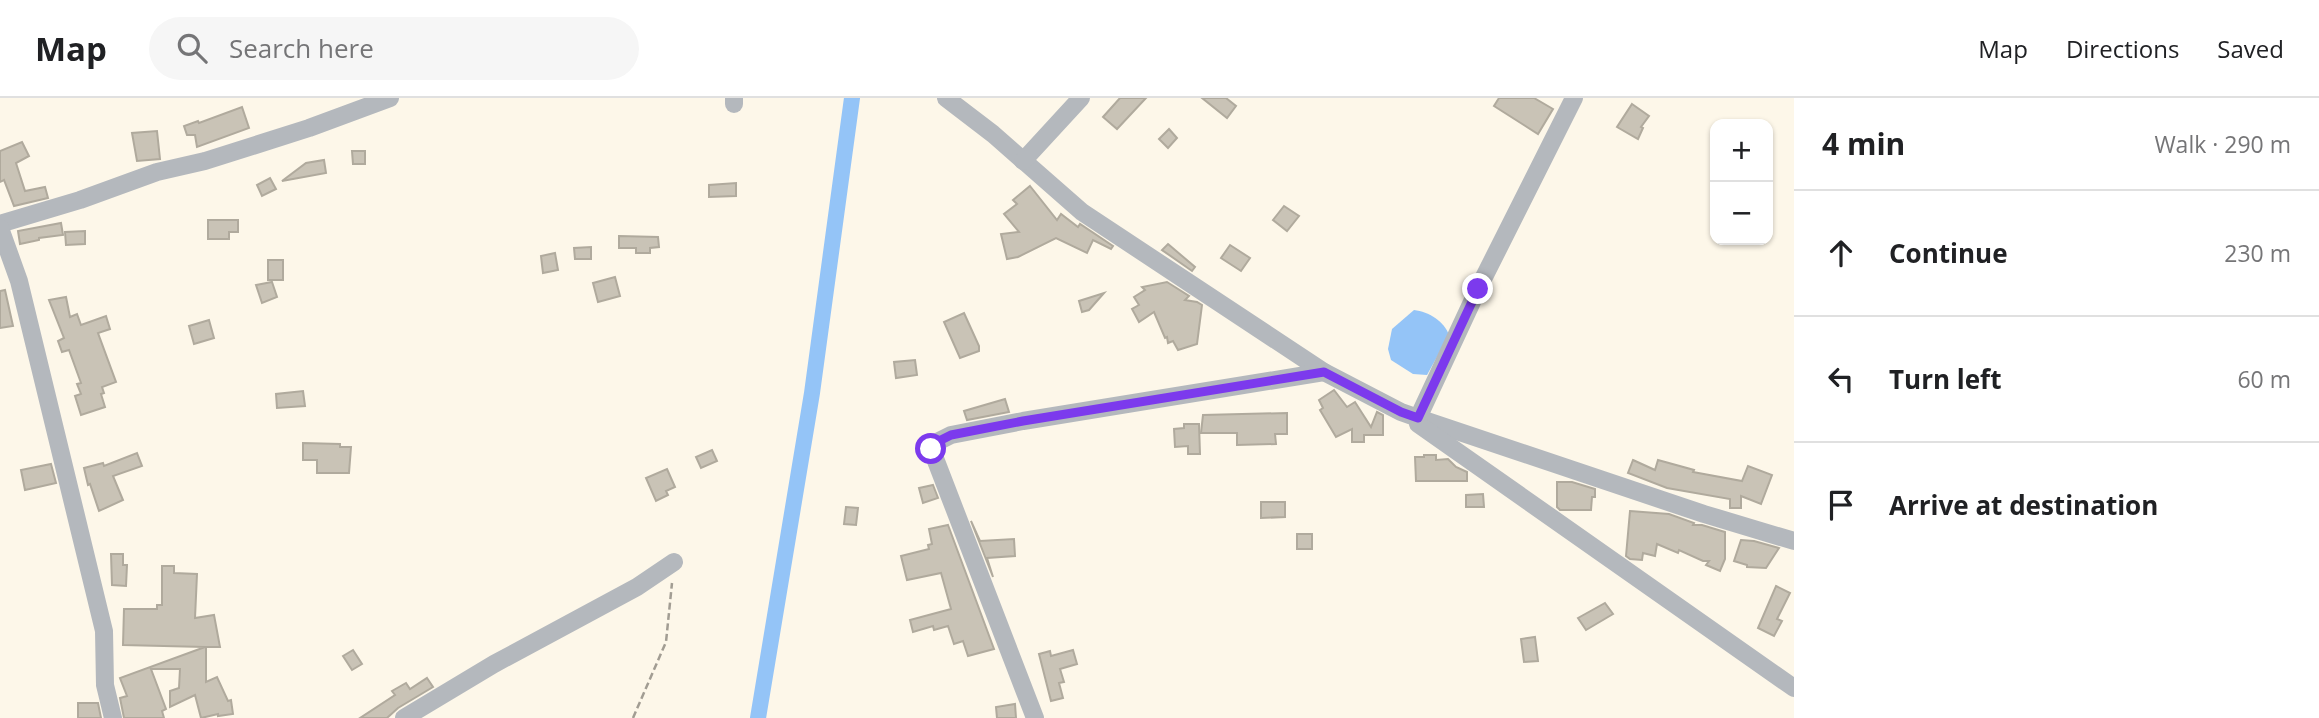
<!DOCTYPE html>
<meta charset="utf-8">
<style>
body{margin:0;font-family:"Open Sans",sans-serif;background:#f6f6f6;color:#202124}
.controls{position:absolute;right:21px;top:21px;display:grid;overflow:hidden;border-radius:14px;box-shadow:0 2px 5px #0004}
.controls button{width:63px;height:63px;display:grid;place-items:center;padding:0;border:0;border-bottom:2px solid #e0e0e0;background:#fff;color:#202124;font:35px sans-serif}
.stop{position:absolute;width:21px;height:21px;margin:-16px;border:5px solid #7c3aed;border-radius:50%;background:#fff}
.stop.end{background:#7c3aed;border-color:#fff;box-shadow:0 2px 7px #0008}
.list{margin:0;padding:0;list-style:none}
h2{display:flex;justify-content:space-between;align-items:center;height:91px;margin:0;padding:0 28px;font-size:30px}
h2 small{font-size:23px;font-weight:400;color:#757577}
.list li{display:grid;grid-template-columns:46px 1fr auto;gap:21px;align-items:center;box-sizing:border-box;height:126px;padding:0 28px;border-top:2px solid #e0e0e0}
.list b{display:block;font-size:26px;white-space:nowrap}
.list em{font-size:23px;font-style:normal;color:#757577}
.icon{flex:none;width:38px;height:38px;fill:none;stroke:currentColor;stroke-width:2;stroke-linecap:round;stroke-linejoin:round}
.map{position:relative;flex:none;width:1794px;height:620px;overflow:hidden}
header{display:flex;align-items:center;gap:42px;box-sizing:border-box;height:98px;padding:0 35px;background:#fff;border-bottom:2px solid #e0e0e0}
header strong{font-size:33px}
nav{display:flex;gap:38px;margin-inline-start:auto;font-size:24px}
.search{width:490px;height:63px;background:#f6f6f6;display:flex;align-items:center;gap:18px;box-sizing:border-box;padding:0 24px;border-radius:38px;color:#757577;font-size:26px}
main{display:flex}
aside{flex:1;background:#fff}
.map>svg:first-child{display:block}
.water{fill:#94c4f7}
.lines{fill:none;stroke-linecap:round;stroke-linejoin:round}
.canal{stroke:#94c4f7;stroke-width:16}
.building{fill:#c9c3b6;stroke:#b0aa9d;stroke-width:2}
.path{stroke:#a29d93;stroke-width:2.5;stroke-dasharray:7 3.5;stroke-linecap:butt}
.minor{stroke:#b4b8bd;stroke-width:18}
.route{stroke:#7c3aed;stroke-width:9}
</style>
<header>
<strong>Map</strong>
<div class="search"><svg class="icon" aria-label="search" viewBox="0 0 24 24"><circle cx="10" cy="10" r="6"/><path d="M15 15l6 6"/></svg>Search here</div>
<nav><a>Map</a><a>Directions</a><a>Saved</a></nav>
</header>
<main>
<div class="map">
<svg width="1794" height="620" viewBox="0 0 1794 620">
<rect width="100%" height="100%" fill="#fdf7e9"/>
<path class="water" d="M1414,212C1429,214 1444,223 1449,237L1427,277L1413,276L1391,262L1388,251L1392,231Z"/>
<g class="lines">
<polyline class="canal" points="758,620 812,295 852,0"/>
</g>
<g class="building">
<polygon points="1120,0 1146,0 1117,31 1103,19"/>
<polygon points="1202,0 1226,0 1236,8 1227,20"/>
<polygon points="1499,0 1534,0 1553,11 1538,36 1494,8"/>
<polygon points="1632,6 1649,18 1641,29 1643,30 1638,41 1617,29"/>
<polygon points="242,9 249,30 197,49 195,37 187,37 184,28 198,23 199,25"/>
<polygon points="1169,31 1177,40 1168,50 1159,41"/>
<polygon points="157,33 160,61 137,63 132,35"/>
<polygon points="22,44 29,58 16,65 25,93 45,89 48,100 14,108 4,82 0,84 0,53"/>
<polygon points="352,53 365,53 365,66 353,66"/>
<polygon points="324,62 326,75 282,83 306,65"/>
<polygon points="270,80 276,91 262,98 257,87"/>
<polygon points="736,85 736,98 709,99 709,87"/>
<polygon points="1030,88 1057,122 1061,116 1078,129 1080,126 1113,148 1111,151 1093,142 1087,155 1056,140 1018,159 1007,161 1001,136 1019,134 1004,116 1017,106 1013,102"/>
<polygon points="1284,108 1299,118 1287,133 1273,122"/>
<polygon points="208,122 238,122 238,134 229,134 229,141 208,141"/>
<polygon points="61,125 63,137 39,140 39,142 20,146 18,133"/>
<polygon points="85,133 85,146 66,147 65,134"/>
<polygon points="619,138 658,139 659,149 650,150 650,155 636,155 636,150 619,150"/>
<polygon points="1168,146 1195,169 1192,173 1162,152"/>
<polygon points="1230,147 1250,160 1241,173 1221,160"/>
<polygon points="591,149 591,161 575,161 574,150"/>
<polygon points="555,155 558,172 543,175 541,158"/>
<rect x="268" y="162" width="15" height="20"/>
<polygon points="615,179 620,198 598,204 593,185"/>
<polygon points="272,184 277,199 262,205 256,187"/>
<polygon points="1167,184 1189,198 1185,202 1197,204 1202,207 1197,246 1178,252 1173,243 1168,245 1167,239 1165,240 1154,214 1139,224 1132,211 1139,207 1134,199 1145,192 1142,189"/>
<polygon points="5,192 13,228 0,230 0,193"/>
<polygon points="1104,195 1089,212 1082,214 1079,203"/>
<polygon points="66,199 70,219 77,216 81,227 106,218 110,231 98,235 116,284 102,289 104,295 101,296 105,309 81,317 75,298 81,296 77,286 81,285 69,252 62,254 58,243 64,240 49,202"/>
<polygon points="964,215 979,248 979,253 960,260 944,224"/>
<polygon points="209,222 214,240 194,246 189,228"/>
<polygon points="915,262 917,277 896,280 894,264"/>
<polygon points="1334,292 1347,309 1355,304 1371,329 1377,314 1383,317 1383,337 1364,337 1364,344 1352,344 1352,331 1336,339 1320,312 1323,310 1319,302"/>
<polygon points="303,293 305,308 277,310 276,296"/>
<polygon points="1005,301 1009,314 967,322 964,313"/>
<polygon points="1287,315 1287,336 1275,336 1276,346 1237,347 1237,335 1201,335 1203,317"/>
<polygon points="1184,326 1199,326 1200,356 1188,356 1188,348 1175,349 1174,331 1184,330"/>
<polygon points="303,345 340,346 340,349 351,349 349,375 317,375 317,362 303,362"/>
<polygon points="712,352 717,363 701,370 696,359"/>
<polygon points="137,355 142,368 113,378 123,402 99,413 90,386 88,387 84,370 103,365 104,368"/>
<polygon points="1424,357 1436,357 1436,362 1448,361 1456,369 1467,374 1467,383 1416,383 1415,359 1424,359"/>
<polygon points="1633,362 1655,372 1658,362 1694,372 1693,374 1742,383 1748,368 1772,377 1761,406 1741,398 1741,410 1730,410 1730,401 1667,390 1628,375"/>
<polygon points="51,366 56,385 25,392 21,372"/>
<polygon points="667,371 675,389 666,393 668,397 656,403 646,380"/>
<polygon points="1557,384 1572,384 1595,391 1595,399 1592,399 1591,412 1560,412 1557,409"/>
<polygon points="933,387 938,400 923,405 919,390"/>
<polygon points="1483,396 1484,409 1466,409 1466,397"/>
<polygon points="1261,404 1285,404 1285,419 1261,420"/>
<polygon points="846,409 858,410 856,427 844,426"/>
<polygon points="1630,413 1669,416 1694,425 1693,427 1702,427 1725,434 1725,461 1720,473 1706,467 1709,463 1703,463 1679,452 1678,455 1657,446 1655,458 1643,455 1642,462 1630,461 1626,458"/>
<polygon points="971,423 980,443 1014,441 1015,458 987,460 993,479"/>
<polygon points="948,427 994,551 968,558 963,543 954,546 948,528 934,532 933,528 913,534 910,522 951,511 941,475 907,482 901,458 929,451 928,447 932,446 929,431"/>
<rect x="1297" y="436" width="15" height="15"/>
<polygon points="1741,442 1754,443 1779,450 1766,470 1747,469 1747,467 1734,463"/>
<polygon points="111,456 123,456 123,467 127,467 126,488 112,487"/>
<polygon points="162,468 174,468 174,475 197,476 195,520 214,517 220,549 206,549 206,584 217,579 228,603 231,602 233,616 218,618 218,616 201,620 195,597 170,609 170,593 179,590 180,571 151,571 166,611 162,613 164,620 124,620 120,600 127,598 120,580 205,549 123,547 124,511 157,511 157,507 162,507"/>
<polygon points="1776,488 1790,495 1777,521 1782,523 1774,538 1758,530"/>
<polygon points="1605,505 1613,516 1586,532 1578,520"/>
<polygon points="1535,539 1538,563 1524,564 1521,541"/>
<polygon points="353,552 362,566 352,572 343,558"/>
<polygon points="1073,552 1077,566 1060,571 1064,584 1059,585 1063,600 1051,603 1039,556 1050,553 1051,558"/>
<polygon points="427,580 433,589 398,610 387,620 360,620 395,597 392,593 406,585 410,591"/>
<polygon points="78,605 98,605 101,620 78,620"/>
<polygon points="1015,606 1016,620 997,620 996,609"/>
</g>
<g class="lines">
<polyline class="path" points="633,620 666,544 672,485"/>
<g class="minor">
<polyline points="734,0 734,6"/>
<polyline points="946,0 993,36 1082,114 1324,274 1401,314 1418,320 1704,416 1794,443"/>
<polyline points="1023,63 1081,0"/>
<polyline points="0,126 80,102 157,74 205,63 309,30 390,0"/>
<polyline points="0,130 19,183 104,533 105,587 113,620"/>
<polyline points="1418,320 1478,191 1574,0"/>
<polyline points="1418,326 1794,590"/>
<polyline points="404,620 494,566 637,489 674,464"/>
<polyline points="1035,620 931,350 937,344 951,337 1023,323 1324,274"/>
</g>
</g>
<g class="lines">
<polyline class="route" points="931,351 937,344 951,337 1023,323 1324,274 1401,314 1418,320 1478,191"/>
</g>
</svg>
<div class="controls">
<button>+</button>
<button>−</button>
</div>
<div class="stop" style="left:931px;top:351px"></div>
<div class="stop end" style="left:1478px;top:191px"></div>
</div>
<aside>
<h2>4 min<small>Walk · 290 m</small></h2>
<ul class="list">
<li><svg class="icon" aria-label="ahead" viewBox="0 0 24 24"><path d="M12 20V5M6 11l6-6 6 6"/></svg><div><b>Continue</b></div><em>230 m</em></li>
<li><svg class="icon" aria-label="left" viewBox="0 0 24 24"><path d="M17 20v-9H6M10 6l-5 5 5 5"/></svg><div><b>Turn left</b></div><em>60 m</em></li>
<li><svg class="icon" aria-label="arrive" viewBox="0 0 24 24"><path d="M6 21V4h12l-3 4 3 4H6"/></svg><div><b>Arrive at destination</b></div></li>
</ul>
</aside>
</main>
